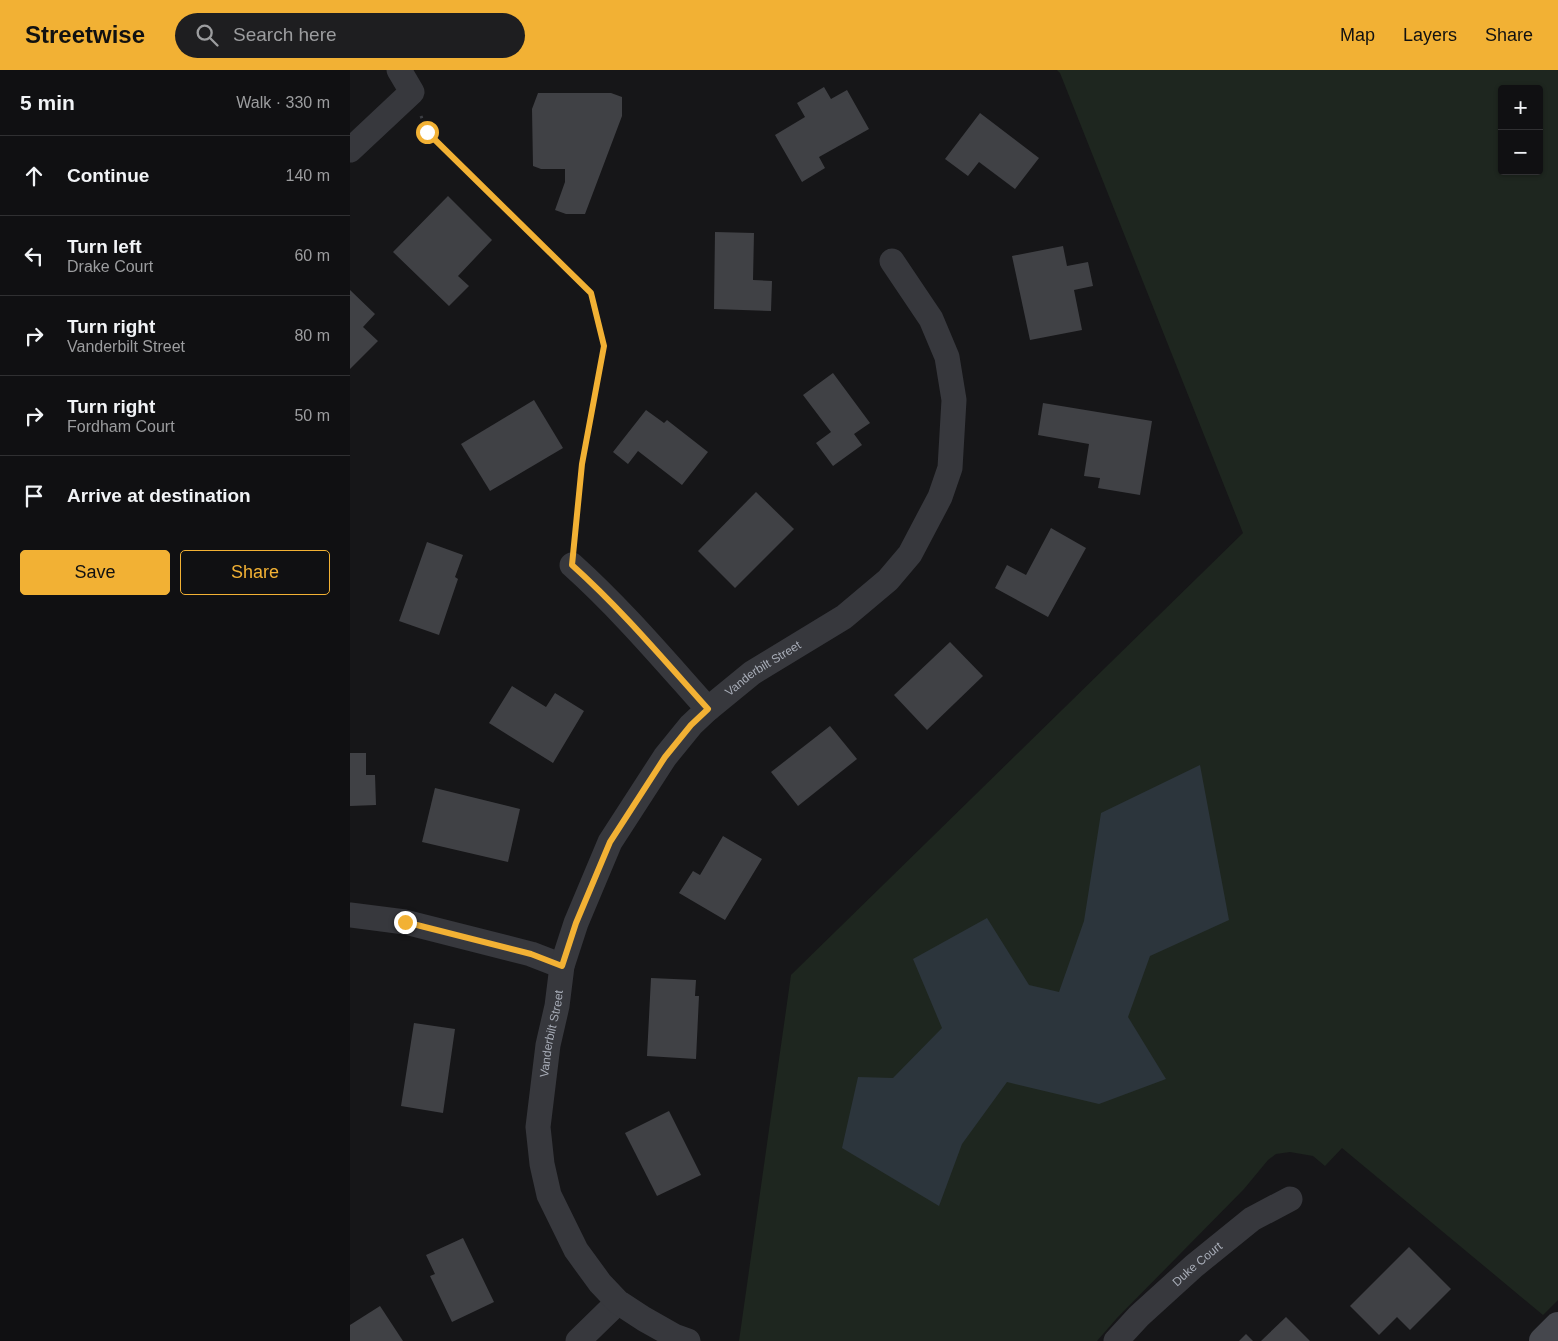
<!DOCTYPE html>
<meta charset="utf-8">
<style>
body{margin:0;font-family:Arial,sans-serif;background:#1e1e20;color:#f1f3f6}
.controls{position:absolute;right:15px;top:15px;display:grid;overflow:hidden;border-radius:5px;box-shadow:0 1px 4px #0004}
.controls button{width:45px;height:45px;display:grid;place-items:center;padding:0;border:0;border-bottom:1px solid #303032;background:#101012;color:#f1f3f6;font:25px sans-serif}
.stop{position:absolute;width:15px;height:15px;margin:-11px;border:4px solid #f2b134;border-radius:50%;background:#fff}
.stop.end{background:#f2b134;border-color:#fff;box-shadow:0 1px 5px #0008}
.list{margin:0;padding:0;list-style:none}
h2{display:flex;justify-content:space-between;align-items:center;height:65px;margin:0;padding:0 20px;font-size:21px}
h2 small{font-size:16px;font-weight:400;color:#9c9d9f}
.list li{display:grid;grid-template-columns:32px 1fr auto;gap:15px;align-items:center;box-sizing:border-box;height:80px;padding:0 20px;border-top:1px solid #303032}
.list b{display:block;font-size:19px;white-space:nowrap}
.list p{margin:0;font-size:16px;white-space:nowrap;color:#9c9d9f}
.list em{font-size:16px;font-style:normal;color:#9c9d9f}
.actions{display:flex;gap:10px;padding:15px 20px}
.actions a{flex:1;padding:11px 0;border:1px solid #f2b134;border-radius:5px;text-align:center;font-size:18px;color:#f2b134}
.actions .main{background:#f2b134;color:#111}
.icon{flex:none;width:28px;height:28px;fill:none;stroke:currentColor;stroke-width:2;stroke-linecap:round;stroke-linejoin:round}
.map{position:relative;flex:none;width:1208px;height:1271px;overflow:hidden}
header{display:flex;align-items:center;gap:30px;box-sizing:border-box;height:70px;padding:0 25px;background:#f2b134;color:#111}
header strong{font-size:24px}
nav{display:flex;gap:28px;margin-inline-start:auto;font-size:18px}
.search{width:350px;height:45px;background:#1e1e20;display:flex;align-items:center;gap:12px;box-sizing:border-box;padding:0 18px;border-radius:28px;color:#9c9d9f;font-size:19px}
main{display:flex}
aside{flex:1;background:#101012}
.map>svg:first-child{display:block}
.green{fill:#1e261f;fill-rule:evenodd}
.water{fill:#2c353c}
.building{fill:#404145}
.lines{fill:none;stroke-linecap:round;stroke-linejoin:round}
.path{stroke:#3d3f44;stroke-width:3;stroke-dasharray:2.5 4;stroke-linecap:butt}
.street{stroke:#37383d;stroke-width:25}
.secondary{stroke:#45474d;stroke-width:28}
.route{stroke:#f2b134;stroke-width:6}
.labels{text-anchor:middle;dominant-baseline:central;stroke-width:4;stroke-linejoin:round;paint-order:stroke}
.street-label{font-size:12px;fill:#a8adb8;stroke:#111113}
</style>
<header>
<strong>Streetwise</strong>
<div class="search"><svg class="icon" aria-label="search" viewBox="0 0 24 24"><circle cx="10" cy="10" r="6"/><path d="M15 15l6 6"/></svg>Search here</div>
<nav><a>Map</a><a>Layers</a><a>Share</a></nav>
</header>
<main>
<aside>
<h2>5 min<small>Walk · 330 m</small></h2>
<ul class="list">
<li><svg class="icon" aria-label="ahead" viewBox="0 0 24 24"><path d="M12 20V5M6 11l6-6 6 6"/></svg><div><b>Continue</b></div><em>140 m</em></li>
<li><svg class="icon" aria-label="left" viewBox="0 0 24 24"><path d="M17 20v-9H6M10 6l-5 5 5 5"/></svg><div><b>Turn left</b><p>Drake Court</p></div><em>60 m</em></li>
<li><svg class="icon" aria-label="right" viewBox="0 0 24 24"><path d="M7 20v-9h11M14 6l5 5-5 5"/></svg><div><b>Turn right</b><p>Vanderbilt Street</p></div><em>80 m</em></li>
<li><svg class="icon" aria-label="right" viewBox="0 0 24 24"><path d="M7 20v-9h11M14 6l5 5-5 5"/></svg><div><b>Turn right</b><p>Fordham Court</p></div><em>50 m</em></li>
<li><svg class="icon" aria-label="arrive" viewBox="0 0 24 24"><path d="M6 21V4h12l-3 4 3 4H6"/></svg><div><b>Arrive at destination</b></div></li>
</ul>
<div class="actions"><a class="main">Save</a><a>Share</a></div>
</aside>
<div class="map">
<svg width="1208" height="1271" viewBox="0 0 1208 1271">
<rect width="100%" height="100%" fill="#161618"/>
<path class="green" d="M707,0H1208V1230L1193,1245L992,1078L975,1096L963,1086L940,1082L926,1084L918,1090L894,1119L767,1248L747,1271H389L441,905L893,463L710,3ZM1152,19H1189V101H1152Z"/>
<polygon class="water" points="850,695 879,850 800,886 778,947 816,1009 749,1034 657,1012 612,1074 589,1136 492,1078 508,1007 543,1008 592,958 563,889 637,848 679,915 709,922 734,851 751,743"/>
<g class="building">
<polygon points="474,17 481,29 497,20 519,59 469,87 475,98 452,112 425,65 455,47 447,33"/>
<polygon points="188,23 261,23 272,27 272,46 235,144 216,144 205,140 215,112 215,99 191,99 183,96 182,39"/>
<polygon points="630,43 689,88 665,119 629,92 618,106 595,89"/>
<polygon points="98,126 142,170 108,206 119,216 99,236 43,182"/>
<polygon points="365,162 404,163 403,210 422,211 421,241 364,239"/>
<polygon points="713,176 717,196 738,192 743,216 724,220 732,260 680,270 662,186"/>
<polygon points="0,220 25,244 13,257 28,271 0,299"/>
<polygon points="483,303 520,353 504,364 512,375 483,396 466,373 481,362 453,325"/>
<polygon points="184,330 213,378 140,421 111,374"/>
<polygon points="693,333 802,351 790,425 748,418 750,408 734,406 739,374 688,365"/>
<polygon points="296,340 314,353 317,350 358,382 332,415 288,381 278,394 263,382"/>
<polygon points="406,422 444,459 385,518 348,481"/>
<polygon points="701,458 736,478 698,547 645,518 657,495 676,505"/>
<polygon points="77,472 113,485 105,507 108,509 89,565 49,551"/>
<polygon points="600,572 633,606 577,660 544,625"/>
<polygon points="162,616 196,637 205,623 234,641 203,693 139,653"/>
<polygon points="480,656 507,689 448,736 421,702"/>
<polygon points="0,683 16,683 16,705 25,705 26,735 0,736"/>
<polygon points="85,718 170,739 158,792 72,772"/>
<polygon points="373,766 412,789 375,850 329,823 343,801 350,805"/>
<polygon points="301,908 346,910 345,926 349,926 346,989 297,986"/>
<polygon points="64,953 105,959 93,1043 51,1036"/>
<polygon points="319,1041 351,1105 307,1126 275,1063"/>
<polygon points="113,1168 144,1232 102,1252 80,1206 85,1204 76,1185"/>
<polygon points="1059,1177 1101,1219 1060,1260 1047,1247 1029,1265 1000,1236"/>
<polygon points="30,1236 53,1271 0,1271 0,1255"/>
<polygon points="936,1247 960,1271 911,1271"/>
<polygon points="896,1264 903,1271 889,1271"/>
</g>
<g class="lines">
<polyline class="path" points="71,46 77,62 241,223 254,276 232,394 225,471"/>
<g class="street">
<polyline points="0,80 62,22 49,0"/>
<path d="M222,495C272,540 314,590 358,639"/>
<polyline points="0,845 55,852 181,884 212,896"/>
<polyline points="228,1271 268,1232"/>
<path id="s1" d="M338,1271L324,1266L294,1249L268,1232L250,1213L226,1180L199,1125L192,1094L188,1057L198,975L207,936L212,896L226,853L260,772L315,687L341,655L358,639L402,603L494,547L538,510L560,484L590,427L600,398L604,330L597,287L581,249L542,191"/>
<path id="s2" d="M766,1271L789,1246L844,1196L902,1149L940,1129"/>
</g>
<polyline class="secondary" points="1193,1271 1208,1256"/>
</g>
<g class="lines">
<path class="route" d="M55,852L181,884L212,896L226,853L260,772L315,687L341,655L358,639C314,590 272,540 222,495L232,394L254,276L241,223L77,62"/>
</g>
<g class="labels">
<g class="street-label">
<text stroke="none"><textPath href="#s1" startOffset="808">Vanderbilt Street</textPath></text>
<text stroke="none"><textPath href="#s1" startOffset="372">Vanderbilt Street</textPath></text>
<text stroke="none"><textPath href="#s2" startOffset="112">Duke Court</textPath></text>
</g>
</g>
</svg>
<div class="controls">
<button>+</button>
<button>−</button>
</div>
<div class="stop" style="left:77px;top:62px"></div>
<div class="stop end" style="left:55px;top:852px"></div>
</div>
</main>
